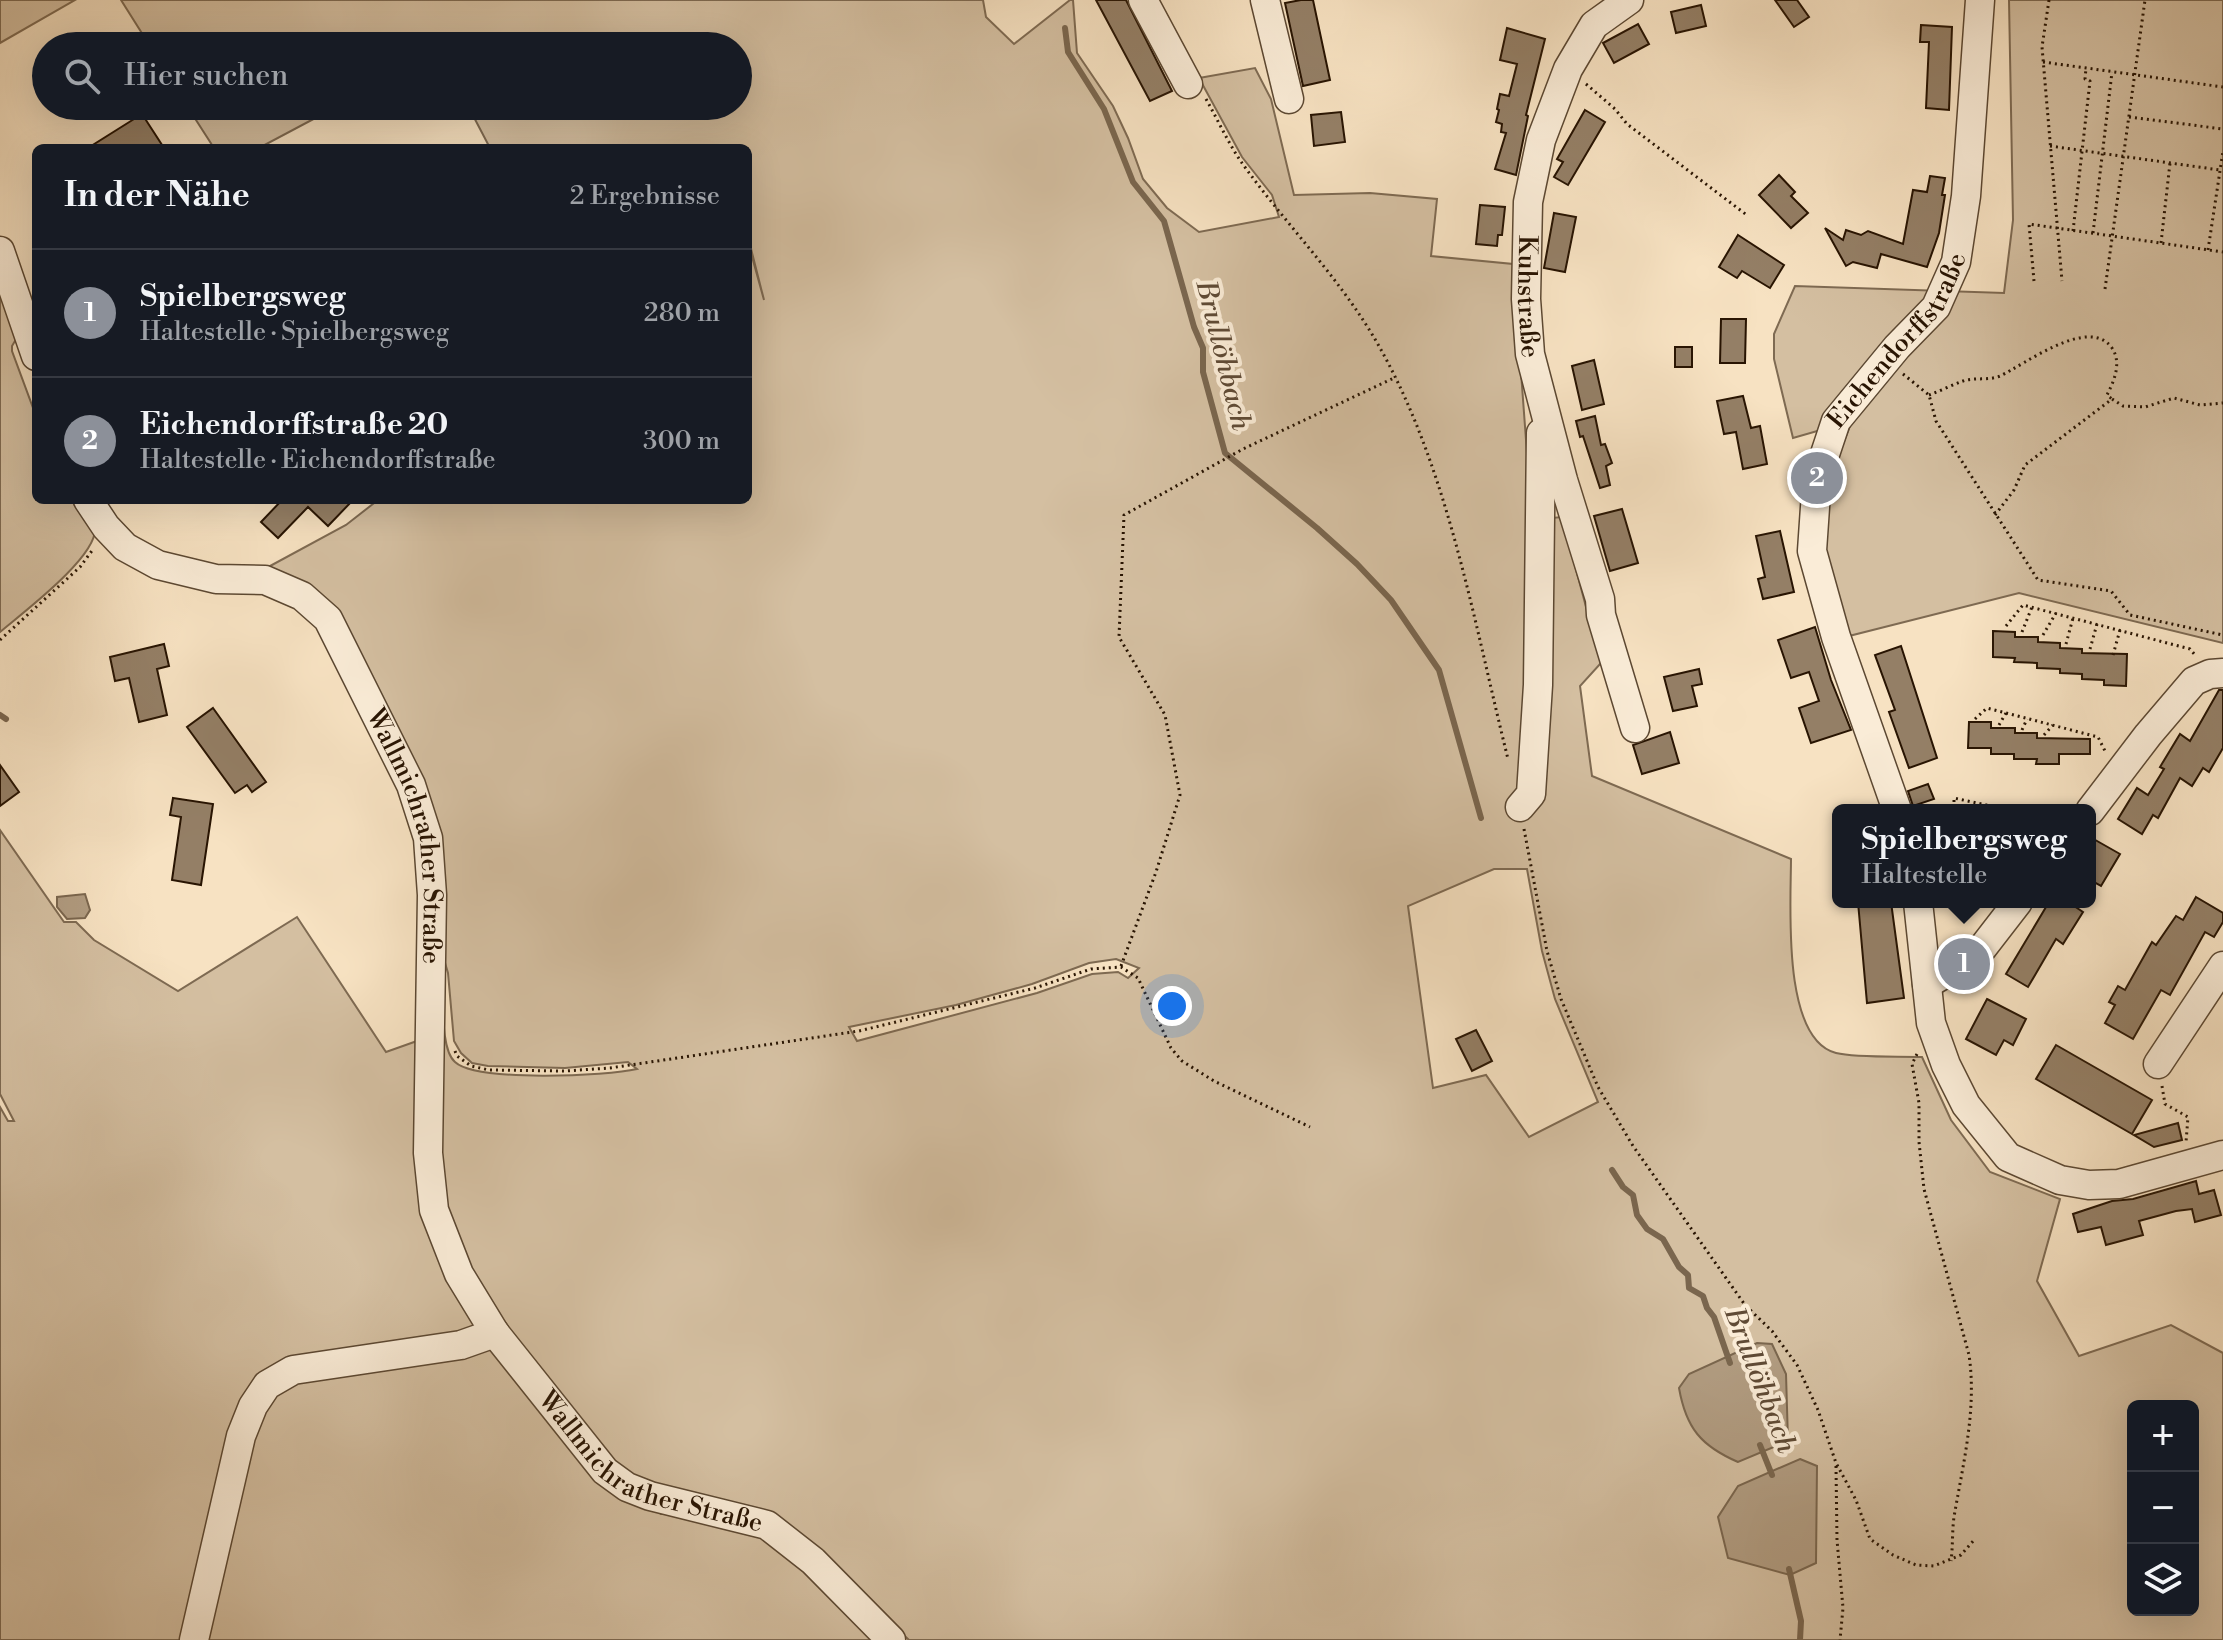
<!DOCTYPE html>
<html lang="de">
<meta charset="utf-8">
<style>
body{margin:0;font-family:"Libre Bodoni",serif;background:#242831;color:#f1f3f6}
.controls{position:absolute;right:24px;bottom:24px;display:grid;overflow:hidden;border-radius:12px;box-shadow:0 8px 32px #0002}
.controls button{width:72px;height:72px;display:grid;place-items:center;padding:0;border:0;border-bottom:2px solid #363941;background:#171b24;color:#f1f3f6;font:40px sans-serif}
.you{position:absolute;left:1172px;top:1006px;width:28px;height:28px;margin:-20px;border:6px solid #fff;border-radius:50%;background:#1a73e8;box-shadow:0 0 0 12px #1a73e833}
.badge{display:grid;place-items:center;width:52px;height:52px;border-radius:50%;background:#8c9099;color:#fff;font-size:26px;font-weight:700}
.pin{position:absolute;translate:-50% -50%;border:4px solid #fff;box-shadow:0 2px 8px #0006}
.popup{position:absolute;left:1832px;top:804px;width:264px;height:104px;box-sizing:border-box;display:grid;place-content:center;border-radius:12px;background:#171b24;filter:drop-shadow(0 2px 6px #0005);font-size:26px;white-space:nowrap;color:#9ea1a6}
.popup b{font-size:30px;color:#f1f3f6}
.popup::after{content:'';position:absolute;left:50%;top:100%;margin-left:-16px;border:16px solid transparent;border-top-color:#171b24}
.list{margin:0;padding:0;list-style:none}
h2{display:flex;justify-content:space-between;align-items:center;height:104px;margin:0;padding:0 32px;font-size:34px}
h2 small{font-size:26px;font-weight:400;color:#9ea1a6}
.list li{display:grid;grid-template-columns:52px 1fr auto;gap:24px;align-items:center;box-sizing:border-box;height:128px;padding:0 32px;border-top:2px solid #363941}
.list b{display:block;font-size:30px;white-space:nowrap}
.list p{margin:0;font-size:26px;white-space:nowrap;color:#9ea1a6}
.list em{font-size:26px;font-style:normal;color:#9ea1a6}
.icon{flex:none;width:44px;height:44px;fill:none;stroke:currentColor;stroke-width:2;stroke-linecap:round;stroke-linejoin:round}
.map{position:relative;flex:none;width:2223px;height:1640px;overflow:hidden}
.search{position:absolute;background:#171b24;box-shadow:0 8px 32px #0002;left:32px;top:32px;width:720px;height:88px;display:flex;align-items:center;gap:20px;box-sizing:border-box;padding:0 28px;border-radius:44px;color:#9ea1a6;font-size:30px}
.panel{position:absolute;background:#171b24;box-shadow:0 8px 32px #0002;left:32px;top:144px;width:720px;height:360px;border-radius:12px}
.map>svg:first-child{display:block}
.green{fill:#d4bfa1;stroke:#7e6a52;stroke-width:2;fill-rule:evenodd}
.water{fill:#b19c81;stroke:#7a664e;stroke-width:2}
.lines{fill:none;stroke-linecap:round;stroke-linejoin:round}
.stream{stroke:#7a664e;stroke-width:6}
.building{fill:#947f66;stroke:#281402;stroke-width:2}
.minor-casing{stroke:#5c4832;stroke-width:31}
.path{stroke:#281402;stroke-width:3;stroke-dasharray:2 4;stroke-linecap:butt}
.minor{stroke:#faecd7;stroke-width:28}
.labels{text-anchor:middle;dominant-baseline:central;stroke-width:8;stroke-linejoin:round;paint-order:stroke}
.street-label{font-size:26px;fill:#281402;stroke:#faecd7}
.water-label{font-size:28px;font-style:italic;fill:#5f4a35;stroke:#faecd7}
</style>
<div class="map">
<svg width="2223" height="1640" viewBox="0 0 2223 1640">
<rect width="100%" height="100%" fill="#f7e2c2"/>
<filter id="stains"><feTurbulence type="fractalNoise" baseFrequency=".0025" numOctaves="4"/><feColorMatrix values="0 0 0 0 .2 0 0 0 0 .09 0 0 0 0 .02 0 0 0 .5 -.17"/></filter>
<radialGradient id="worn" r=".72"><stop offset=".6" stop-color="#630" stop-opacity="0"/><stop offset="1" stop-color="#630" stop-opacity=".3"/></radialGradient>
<g class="green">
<polygon points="0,0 75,0 0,43"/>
<path d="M121,0H983L986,17L1014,44L1070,0H1073L1077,53L1113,106L1128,138L1143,179L1167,208L1199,232L1279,217L1272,195L1242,157L1199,78L1255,68L1271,99L1294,195L1370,193L1437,199L1431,256L1513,264L1528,467L1541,519L1562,517L1601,663L1580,686L1592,776L1791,859C1791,902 1781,1039 1836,1053C1857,1058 1899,1056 1922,1057L1951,1120L1990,1172L2060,1199L2037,1281L2079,1356L2171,1325L2223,1353V1640H909L894,1626L877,1640H200L260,1407L296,1379L488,1345L648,1504L661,1514L686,1512L654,1487L610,1463L503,1328L468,1272L439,1182L442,979C444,1000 440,1049 455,1062C476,1082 607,1076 637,1069L628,1062L565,1068L488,1066L472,1063L461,1053L454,1041L448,973L440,946L437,865L348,639L259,572L346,525L378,500H748V242L764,300L748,237V148H490L468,106H738V46H150ZM1494,869H1527L1542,951L1555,999L1598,1102L1529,1137L1486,1075L1433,1088L1408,906ZM1116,959L1139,968L1128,978L1118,972L1092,974L1037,993L857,1041L849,1027L956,1005L1032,984L1089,963ZM2133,1406H2193V1610H2133Z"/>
<polygon points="2009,0 2223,0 2223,643 2019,593 1849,636 1823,551 1830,477 1852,421 1793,438 1774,359 1774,334 1795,286 2004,293 2013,220"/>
<polygon points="187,106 338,106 259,148 214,148"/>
<path d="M0,294L18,336L12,346V351L36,416V500H80C84,508 93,519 95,527C99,556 21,614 0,632Z"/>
<polygon points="0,830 64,922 76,922 94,940 178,991 297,917 386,1052 417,1041 419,1186 477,1318 473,1333 264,1377 187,1640 0,1640 0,1107 8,1121 14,1121 0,1094"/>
</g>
<g class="water">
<polygon points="85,894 90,910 85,918 67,919 57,907 57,897"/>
<path d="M1757,1343L1772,1344L1786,1374L1788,1441L1738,1462C1701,1446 1686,1428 1679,1388L1689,1374Z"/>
<polygon points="1800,1459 1817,1466 1816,1563 1790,1575 1728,1558 1718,1517 1738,1486"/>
</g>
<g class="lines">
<g class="stream">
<polyline points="1065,28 1068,52 1104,109 1133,182 1164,221 1194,327 1203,348 1203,372 1225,453 1317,528 1357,564 1391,600 1439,670 1481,818"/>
<polyline points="0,715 6,719"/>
<polyline points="1612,1170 1623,1187 1633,1195 1637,1215 1647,1229 1663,1239 1679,1267 1688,1275 1689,1288 1703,1296 1707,1308 1714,1317 1730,1363"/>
<polyline points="1760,1445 1772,1475"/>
<polyline points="1789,1569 1801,1621 1800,1640"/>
</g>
</g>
<g class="building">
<polygon points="1096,0 1126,0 1172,91 1150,101"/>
<polygon points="1301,0 1313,0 1330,80 1303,86 1285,3"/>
<polygon points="1775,0 1797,0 1809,17 1794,27"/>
<polygon points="1701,5 1706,26 1676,33 1671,12"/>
<polygon points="1638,24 1649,44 1614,63 1603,43"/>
<polygon points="1921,25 1952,27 1949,110 1926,108 1929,42 1920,42"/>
<polygon points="1507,28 1545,39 1526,115 1528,116 1516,175 1495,169 1506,133 1501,132 1502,124 1496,122 1499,110 1497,109 1500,94 1509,96 1517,64 1500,60"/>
<polygon points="1585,110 1605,122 1568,185 1554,177 1563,162 1557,159"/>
<polygon points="1341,112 1345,142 1314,146 1311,115"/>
<polygon points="142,114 164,148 88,148"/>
<polygon points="1779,175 1795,192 1791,196 1808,213 1791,228 1759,195"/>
<polygon points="1930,176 1945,178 1942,195 1945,195 1939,233 1927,267 1881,254 1877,268 1853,262 1846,266 1825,228 1843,240 1846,230 1861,235 1868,231 1903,244 1913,190 1927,192"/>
<polygon points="1480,205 1505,207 1502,235 1498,235 1497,246 1476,244"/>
<polygon points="1554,213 1576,217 1565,272 1544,268"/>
<polygon points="1738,235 1784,265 1770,288 1742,271 1737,278 1719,267"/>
<polygon points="1721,319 1746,319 1745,363 1720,363"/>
<rect x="1675" y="347" width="17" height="20"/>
<polygon points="1594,360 1604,404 1582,410 1572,366"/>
<polygon points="1743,396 1751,428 1760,426 1767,464 1743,469 1736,432 1724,434 1717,401"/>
<polygon points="1595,416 1601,445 1605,444 1612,463 1606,466 1610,485 1600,488 1583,436 1580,437 1576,421"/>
<polygon points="282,500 353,500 328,526 308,507 278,538 261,522"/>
<polygon points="1622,509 1638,563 1610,571 1594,516"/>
<polygon points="1780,531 1794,592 1763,599 1758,579 1765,577 1756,536"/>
<polygon points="1815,627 1831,680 1851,730 1811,743 1799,708 1819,701 1809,672 1791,678 1778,640"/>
<polygon points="1993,631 2015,632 2015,637 2038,637 2038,642 2060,643 2060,648 2082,649 2082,653 2127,654 2126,686 2104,685 2104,680 2082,679 2082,674 2060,673 2060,669 2037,668 2037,663 2014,662 2015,658 1993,657"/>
<polygon points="164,644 169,666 157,669 167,715 139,722 129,678 115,681 110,657"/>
<polygon points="1901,646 1937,758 1909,768 1889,712 1895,710 1875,655"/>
<polygon points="1699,669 1702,684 1692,686 1697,706 1673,711 1664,677"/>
<polygon points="2219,690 2223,690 2223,748 2209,772 2203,768 2192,786 2180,778 2158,818 2153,815 2142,834 2118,819 2137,788 2148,795 2164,769 2160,767 2180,734 2190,741"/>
<polygon points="213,708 266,782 252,792 247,785 235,793 187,727"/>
<polygon points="1969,722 1991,722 1991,728 2015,728 2015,733 2037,733 2037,738 2090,739 2090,754 2059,754 2059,764 2036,764 2037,759 2014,759 2014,754 1991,754 1991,748 1968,748"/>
<polygon points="1670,732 1679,763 1642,774 1633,745"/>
<polygon points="0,765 19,792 0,806"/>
<polygon points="1928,784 1934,799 1913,806 1908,791"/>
<polygon points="173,798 213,804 201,885 172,880 181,817 170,815"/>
<polygon points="2090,837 2120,854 2101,886 2090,880"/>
<polygon points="2196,897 2223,913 2223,922 2214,937 2205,932 2170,995 2161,990 2133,1039 2105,1023 2115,1005 2109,1002 2118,986 2125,990 2152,942 2156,945 2176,916 2183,920"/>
<polygon points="1858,902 1891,902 1904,998 1867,1003"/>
<polygon points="2049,902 2068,902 2083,912 2063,944 2056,939 2028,987 2006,974"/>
<polygon points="1987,999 2026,1019 2013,1045 2004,1040 1996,1055 1966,1039"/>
<polygon points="1476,1030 1492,1061 1472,1071 1456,1039"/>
<polygon points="2056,1045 2152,1100 2132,1134 2036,1079"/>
<polygon points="2178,1123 2182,1140 2154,1147 2134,1135"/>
<polygon points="2196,1181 2199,1194 2214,1190 2221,1215 2195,1222 2192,1209 2176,1211 2139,1221 2143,1235 2106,1245 2101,1227 2078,1232 2073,1214 2112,1201 2133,1199"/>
</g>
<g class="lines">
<defs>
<g id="minor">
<polyline points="1143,0 1188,84"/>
<polyline points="1265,0 1289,99"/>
<path id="s1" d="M1629,0L1594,25L1568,69L1541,140L1528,202L1526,299L1530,354L1563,480L1600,599L1601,615L1635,728"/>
<polyline points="0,251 36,356"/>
<path id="s2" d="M88,500L106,527L125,547L158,565L216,579L265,580L302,596L328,619L411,785L428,838L432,895L428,1153L434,1210L459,1274L495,1333L605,1471L627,1487L650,1496L767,1525L813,1561L891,1640"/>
<polyline points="1520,807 1531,794 1538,685 1541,433"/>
<path id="s3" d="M1897,810L1836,637L1812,551L1817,478L1836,421L1897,347L1936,307L1956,262L1966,196L1980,0"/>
<polyline points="2090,811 2148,735 2194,681 2210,674 2223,673"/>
<polyline points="1918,902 1931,1023 1946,1065 1966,1105 2008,1157 2060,1180 2089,1185 2119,1184 2223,1155"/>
<polyline points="1927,984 1977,955 2018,902"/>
<polyline points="2158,1064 2223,966"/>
<polyline points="194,1640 241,1436 253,1406 267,1385 293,1370 461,1345 495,1333"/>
</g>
</defs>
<use href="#minor" class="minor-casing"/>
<g class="path">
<polyline points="2049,0 2042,47 2062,281"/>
<polyline points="2043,62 2223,87"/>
<polyline points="1586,84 1615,109 1627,124 1748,216"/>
<path d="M1206,99C1218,120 1228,143 1242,163C1286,225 1343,281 1380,348C1449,471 1474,623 1508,759"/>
<polyline points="2129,117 2223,129"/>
<polyline points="2050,146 2220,170"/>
<polyline points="2073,231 2090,81 2085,79 2086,68"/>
<polyline points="2093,233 2112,72"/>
<polyline points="2161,243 2170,163"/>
<polyline points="2208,250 2223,151"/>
<polyline points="2034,281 2029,224 2223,252"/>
<polyline points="2105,289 2145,0"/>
<polyline points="1903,374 1929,395 1936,421 2038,580 2111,591 2130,615 2223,635"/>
<path d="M1929,395C1940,391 1952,385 1963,381C1975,377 1988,381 2000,376C2024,365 2089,315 2112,348C2122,363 2114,381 2107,395L2112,399"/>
<polyline points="1995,515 2014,490 2025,465 2112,399 2123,406 2145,407 2174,398 2200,405 2223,403"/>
<polyline points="2006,626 2023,605 2190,649 2195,655"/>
<polyline points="2022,632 2032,607"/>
<polyline points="2043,635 2056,613"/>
<polyline points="0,640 80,567 94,548"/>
<polyline points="2066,644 2073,618"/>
<polyline points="2090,649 2097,624"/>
<polyline points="2113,655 2120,630"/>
<polyline points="1975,719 1987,708 2098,737 2105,751"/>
<polyline points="1999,725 2006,713"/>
<polyline points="2022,730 2027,719"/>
<polyline points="2044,735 2053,725"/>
<polyline points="1954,808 1954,798 2009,810"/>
<polyline points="1524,829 1547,951 1561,999 1598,1087 1633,1146 1745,1305 1772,1331 1797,1365 1818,1410 1836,1463 1856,1500 1870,1539 1893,1555 1916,1565 1934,1566 1961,1555 1975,1539"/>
<polyline points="1121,966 1156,872 1180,795 1165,715 1119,637 1124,515 1243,449 1396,377"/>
<polyline points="455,1051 457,1056 471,1066 489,1070 565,1071 610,1068 859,1031 1035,988 1091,969 1121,967 1138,978 1171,1048 1182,1061 1214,1081 1310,1127"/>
<path d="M1917,1054L1912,1064L1919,1103V1142L1924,1189L1969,1355C1977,1409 1963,1464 1954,1517C1952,1531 1953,1546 1951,1561"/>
<polyline points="2162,1086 2165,1104 2188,1117 2186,1142"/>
<polyline points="1836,1466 1837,1540 1843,1608 1840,1640"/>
</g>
<use href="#minor" class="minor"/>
</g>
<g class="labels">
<g class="street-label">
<text stroke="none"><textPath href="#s1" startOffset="328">Kuhstraße</textPath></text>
<text stroke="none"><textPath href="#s3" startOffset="508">Eichendorffstraße</textPath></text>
<text stroke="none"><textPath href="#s2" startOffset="516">Wallmichrather Straße</textPath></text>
<text stroke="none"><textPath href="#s2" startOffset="1244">Wallmichrather Straße</textPath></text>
</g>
<g class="water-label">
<text transform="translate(1223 355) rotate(76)">Brullöhbach</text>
<text transform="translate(1760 1380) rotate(69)">Brullöhbach</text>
</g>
</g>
<rect width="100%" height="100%" filter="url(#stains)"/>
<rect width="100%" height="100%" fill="url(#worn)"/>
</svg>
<div class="controls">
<button>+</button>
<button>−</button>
<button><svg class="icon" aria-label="layers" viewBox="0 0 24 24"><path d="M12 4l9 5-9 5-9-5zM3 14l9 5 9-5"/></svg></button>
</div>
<div class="you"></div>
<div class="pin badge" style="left:1964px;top:964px">1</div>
<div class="popup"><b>Spielbergsweg</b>Haltestelle</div>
<div class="pin badge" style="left:1817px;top:478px">2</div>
<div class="search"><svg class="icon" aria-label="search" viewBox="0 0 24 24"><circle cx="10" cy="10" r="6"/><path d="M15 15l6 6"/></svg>Hier suchen</div>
<section class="panel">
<h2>In der Nähe<small>2 Ergebnisse</small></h2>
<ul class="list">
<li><span class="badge">1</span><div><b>Spielbergsweg</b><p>Haltestelle · Spielbergsweg</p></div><em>280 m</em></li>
<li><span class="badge">2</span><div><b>Eichendorffstraße 20</b><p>Haltestelle · Eichendorffstraße</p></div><em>300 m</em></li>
</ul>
</section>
</div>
